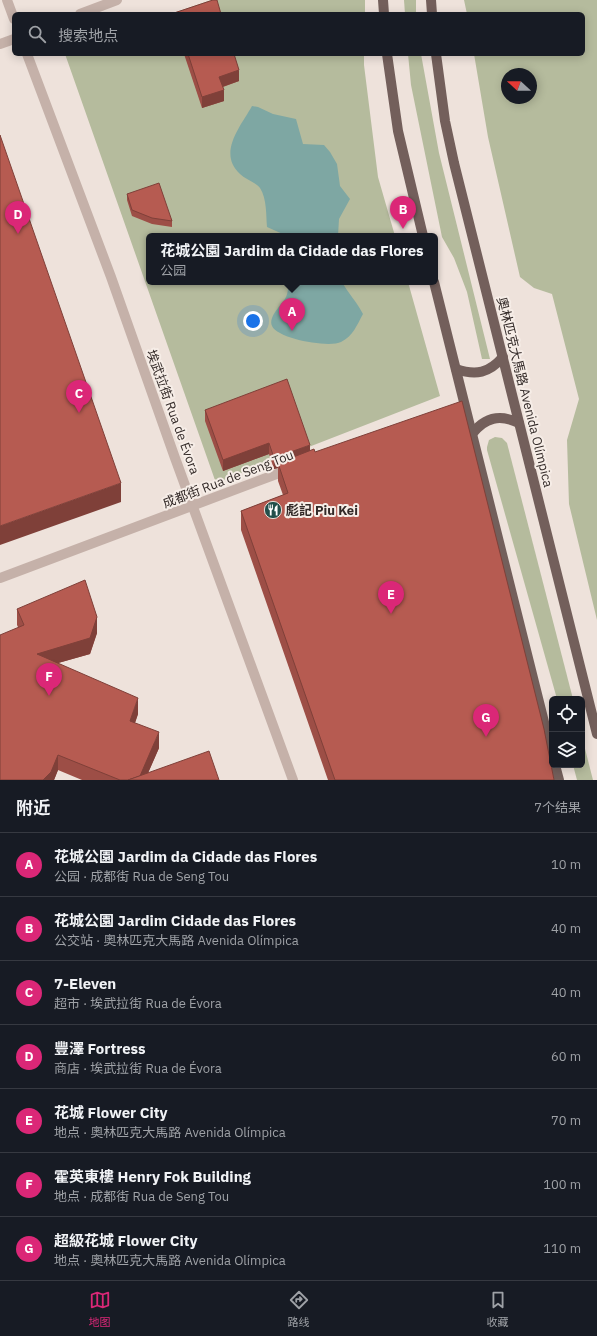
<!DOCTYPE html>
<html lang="zh">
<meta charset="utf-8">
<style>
body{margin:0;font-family:"IBM Plex Sans","Noto Sans SC",sans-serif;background:#242831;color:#f1f3f6}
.controls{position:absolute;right:12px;bottom:12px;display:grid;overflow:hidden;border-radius:6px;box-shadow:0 2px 10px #0003}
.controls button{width:36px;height:36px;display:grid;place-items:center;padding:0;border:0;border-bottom:1px solid #363941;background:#171b24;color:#f1f3f6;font:20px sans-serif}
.compass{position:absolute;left:501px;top:68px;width:36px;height:36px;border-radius:50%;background:#171b24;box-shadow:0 2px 10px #0003;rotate:291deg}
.you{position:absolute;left:253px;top:321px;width:14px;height:14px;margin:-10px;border:3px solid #fff;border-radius:50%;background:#1a73e8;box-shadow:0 0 0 6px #1a73e833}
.badge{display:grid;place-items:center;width:26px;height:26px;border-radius:50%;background:#db2777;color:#fff;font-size:13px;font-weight:700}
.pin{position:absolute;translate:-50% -33px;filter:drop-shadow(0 1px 2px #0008)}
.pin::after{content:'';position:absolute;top:21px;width:14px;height:12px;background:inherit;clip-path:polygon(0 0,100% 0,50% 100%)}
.popup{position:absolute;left:146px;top:233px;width:292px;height:52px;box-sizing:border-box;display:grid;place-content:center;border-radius:6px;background:#171b24;filter:drop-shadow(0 1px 3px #0005);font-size:13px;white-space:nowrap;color:#9ea1a6}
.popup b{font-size:15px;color:#f1f3f6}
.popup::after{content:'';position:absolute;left:50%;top:100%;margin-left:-8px;border:8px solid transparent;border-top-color:#171b24}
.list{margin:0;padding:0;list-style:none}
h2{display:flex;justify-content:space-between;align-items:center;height:52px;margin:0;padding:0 16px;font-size:17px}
h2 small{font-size:13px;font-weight:400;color:#9ea1a6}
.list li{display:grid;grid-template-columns:26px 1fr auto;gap:12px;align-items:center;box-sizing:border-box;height:64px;padding:0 16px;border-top:1px solid #363941}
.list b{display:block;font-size:15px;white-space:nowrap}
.list p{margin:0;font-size:13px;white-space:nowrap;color:#9ea1a6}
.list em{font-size:13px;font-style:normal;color:#9ea1a6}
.icon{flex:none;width:22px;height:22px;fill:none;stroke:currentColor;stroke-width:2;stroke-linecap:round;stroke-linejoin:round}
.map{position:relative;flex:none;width:597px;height:780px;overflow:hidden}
.search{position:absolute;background:#171b24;box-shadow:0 2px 10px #0003;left:12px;right:12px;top:12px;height:44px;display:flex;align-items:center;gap:10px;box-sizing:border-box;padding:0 14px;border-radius:6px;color:#9ea1a6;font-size:15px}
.sheet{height:500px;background:#171b24}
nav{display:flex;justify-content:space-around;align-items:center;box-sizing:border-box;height:56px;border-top:1px solid #363941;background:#171b24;font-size:11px;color:#9ea1a6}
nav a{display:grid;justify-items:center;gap:2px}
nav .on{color:#db2777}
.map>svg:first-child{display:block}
.green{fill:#b5bb9d;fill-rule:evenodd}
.water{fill:#7ea7a3}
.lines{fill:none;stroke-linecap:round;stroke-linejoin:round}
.street{stroke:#c5b1a9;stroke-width:10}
.primary{stroke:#735f5b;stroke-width:10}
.wall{fill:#9d4e46}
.shaded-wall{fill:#7f4039}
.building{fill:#b65b51;stroke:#7f4039}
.labels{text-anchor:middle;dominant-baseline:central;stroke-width:4;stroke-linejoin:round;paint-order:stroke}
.street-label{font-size:13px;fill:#332a28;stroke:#f6ede7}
.poi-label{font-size:13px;font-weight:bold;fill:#332a28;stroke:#f6ede7;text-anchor:start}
</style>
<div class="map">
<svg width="597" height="780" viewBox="0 0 597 780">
<rect width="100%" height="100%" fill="#eee2db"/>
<g class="green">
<polygon points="211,0 365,0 365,14 171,14"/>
<polygon points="404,0 416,0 416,14 405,14"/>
<path d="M464,0H597V620L569,504L567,440L579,399L552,294L534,288L520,277L488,137L474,54H583V14H467ZM507,74H531V98H507Z"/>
<polygon points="65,54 364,54 364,65 378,177 395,236 149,236 149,282 408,282 440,396 216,483"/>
<polygon points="408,54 421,54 439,153 490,359 482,359 467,292 454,258 442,237 411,85"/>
<polygon points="495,437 502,438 507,443 573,699 557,699 487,450 487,447 489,440"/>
<polygon points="582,737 593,780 577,780 573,765 582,765"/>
</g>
<g class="water">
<path d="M252,106L258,107L273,114L296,119L303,144L324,145L330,152L337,164L340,186L350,199L339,219L338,236H285V235L267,227C266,215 267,199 260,188C257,183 245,179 240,174C217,153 241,126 252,106Z"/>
<path d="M289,282H342C348,293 357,302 363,314C357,325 353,336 341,342C329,348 278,339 272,326C268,316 282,305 286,297C288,293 288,287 289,282Z"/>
</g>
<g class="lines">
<g class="street">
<polyline points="7,0 14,19"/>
<polyline points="80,14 117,0"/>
<polyline points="0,44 14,39"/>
<polyline points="27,54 111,277 175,458 293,780"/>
<polyline points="0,578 290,469"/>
</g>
<g class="primary">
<polyline points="383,0 384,14"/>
<polyline points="431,0 432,14"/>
<polyline points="387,54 398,131 423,236"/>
<polyline points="436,54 445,121 454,163 597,734"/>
<polyline points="434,282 552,754"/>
<path d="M456,369C476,376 489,373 503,357"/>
<path d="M472,434C485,417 500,414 519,423"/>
<polyline points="555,765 559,780"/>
</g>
</g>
<g class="wall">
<polygon points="184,54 234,54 239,81 223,87 224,101 202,108"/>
<polygon points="127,194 172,221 172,227 152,224 132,216 127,200"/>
<polygon points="205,410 310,451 315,452 554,780 328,780 241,530 241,511 283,495 278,481 278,468 274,469 269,454 223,471 205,421"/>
<polygon points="17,609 97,633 90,654 58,663 138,714 135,723 159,748 148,773 219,780 82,780 58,770 54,780 0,780 18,627 17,625"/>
</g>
<g class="shaded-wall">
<polygon points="239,70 239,81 219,88 219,77"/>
<polygon points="224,90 224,101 202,108 202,97"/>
<polygon points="269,443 269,454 223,471 223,460"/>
<polygon points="310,445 310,456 278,463 278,468 274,469 274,458"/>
<polygon points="121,483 121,502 0,545 0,526"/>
<polygon points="97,617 97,633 90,654 37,669 37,654"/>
<polygon points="138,698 138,714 130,737 130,721"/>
<polygon points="159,732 159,748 145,780 138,780"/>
<polygon points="58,755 58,770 54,780 43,780"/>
</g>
<g class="building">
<polygon points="213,0 217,0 221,14 175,14 174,13"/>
<polygon points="188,54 234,54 239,70 219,77 224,90 202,97"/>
<polygon points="0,135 121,483 0,526"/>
<polygon points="159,183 172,221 152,218 132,210 127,194"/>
<polygon points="287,379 310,445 274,458 269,443 223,460 205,410"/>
<polygon points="462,401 544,729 554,780 335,780 241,511 288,493 278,463 314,449 315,452"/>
<polygon points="85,580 97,617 90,638 37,654 138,698 130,721 159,732 140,776 128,780 120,780 58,755 51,772 43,780 0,780 0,635 24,625 17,609"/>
<polygon points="209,751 219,780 128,780"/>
</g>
<defs>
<symbol id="restaurant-disc" viewBox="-11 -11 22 22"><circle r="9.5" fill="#234f4b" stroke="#f6ede7"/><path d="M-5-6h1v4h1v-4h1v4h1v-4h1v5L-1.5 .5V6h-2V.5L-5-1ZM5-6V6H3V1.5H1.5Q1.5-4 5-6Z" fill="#fff"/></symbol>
</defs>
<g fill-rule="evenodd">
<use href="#restaurant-disc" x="263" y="500" width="20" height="20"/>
</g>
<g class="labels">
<g class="street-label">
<text transform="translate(525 392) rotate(76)">奧林匹克大馬路 Avenida Olímpica</text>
<text transform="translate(173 412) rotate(70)">埃武拉街 Rua de Évora</text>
<text transform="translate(228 479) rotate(-21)">成都街 Rua de Seng Tou</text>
</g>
<g class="poi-label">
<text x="286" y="510">彪記 Piu Kei</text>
</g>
</g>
</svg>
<div class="controls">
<button><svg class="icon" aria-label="locate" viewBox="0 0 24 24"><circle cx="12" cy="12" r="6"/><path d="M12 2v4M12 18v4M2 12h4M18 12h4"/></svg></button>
<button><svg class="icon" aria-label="layers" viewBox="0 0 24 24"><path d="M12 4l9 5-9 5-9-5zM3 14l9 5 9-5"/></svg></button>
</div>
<svg class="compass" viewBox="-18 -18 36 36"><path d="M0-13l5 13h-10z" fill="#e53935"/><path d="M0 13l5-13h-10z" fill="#9ea1a6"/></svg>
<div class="you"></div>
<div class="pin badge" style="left:292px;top:331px">A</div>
<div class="popup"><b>花城公園 Jardim da Cidade das Flores</b>公园</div>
<div class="pin badge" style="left:403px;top:229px">B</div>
<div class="pin badge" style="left:79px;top:413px">C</div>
<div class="pin badge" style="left:18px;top:234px">D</div>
<div class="pin badge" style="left:391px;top:614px">E</div>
<div class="pin badge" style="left:49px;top:696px">F</div>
<div class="pin badge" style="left:486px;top:737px">G</div>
<div class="search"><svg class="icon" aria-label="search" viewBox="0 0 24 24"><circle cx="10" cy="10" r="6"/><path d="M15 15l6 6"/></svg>搜索地点</div>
</div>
<section class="sheet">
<h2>附近<small>7个结果</small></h2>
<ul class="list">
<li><span class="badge">A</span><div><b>花城公園 Jardim da Cidade das Flores</b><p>公园 · 成都街 Rua de Seng Tou</p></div><em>10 m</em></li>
<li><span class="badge">B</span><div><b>花城公園 Jardim Cidade das Flores</b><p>公交站 · 奧林匹克大馬路 Avenida Olímpica</p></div><em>40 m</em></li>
<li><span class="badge">C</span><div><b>7-Eleven</b><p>超市 · 埃武拉街 Rua de Évora</p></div><em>40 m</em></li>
<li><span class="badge">D</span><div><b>豐澤 Fortress</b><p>商店 · 埃武拉街 Rua de Évora</p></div><em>60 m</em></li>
<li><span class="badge">E</span><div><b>花城 Flower City</b><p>地点 · 奧林匹克大馬路 Avenida Olímpica</p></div><em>70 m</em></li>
<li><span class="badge">F</span><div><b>霍英東樓 Henry Fok Building</b><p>地点 · 成都街 Rua de Seng Tou</p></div><em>100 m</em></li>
<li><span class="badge">G</span><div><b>超級花城 Flower City</b><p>地点 · 奧林匹克大馬路 Avenida Olímpica</p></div><em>110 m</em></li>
</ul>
</section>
<nav>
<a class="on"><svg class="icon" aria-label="map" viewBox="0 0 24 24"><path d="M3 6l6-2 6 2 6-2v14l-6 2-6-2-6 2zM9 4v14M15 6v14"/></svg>地图</a>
<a><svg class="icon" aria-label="directions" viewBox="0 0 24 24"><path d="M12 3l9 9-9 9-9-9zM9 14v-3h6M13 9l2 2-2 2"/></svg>路线</a>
<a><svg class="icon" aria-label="saved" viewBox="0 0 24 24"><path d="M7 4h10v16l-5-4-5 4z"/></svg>收藏</a>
</nav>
